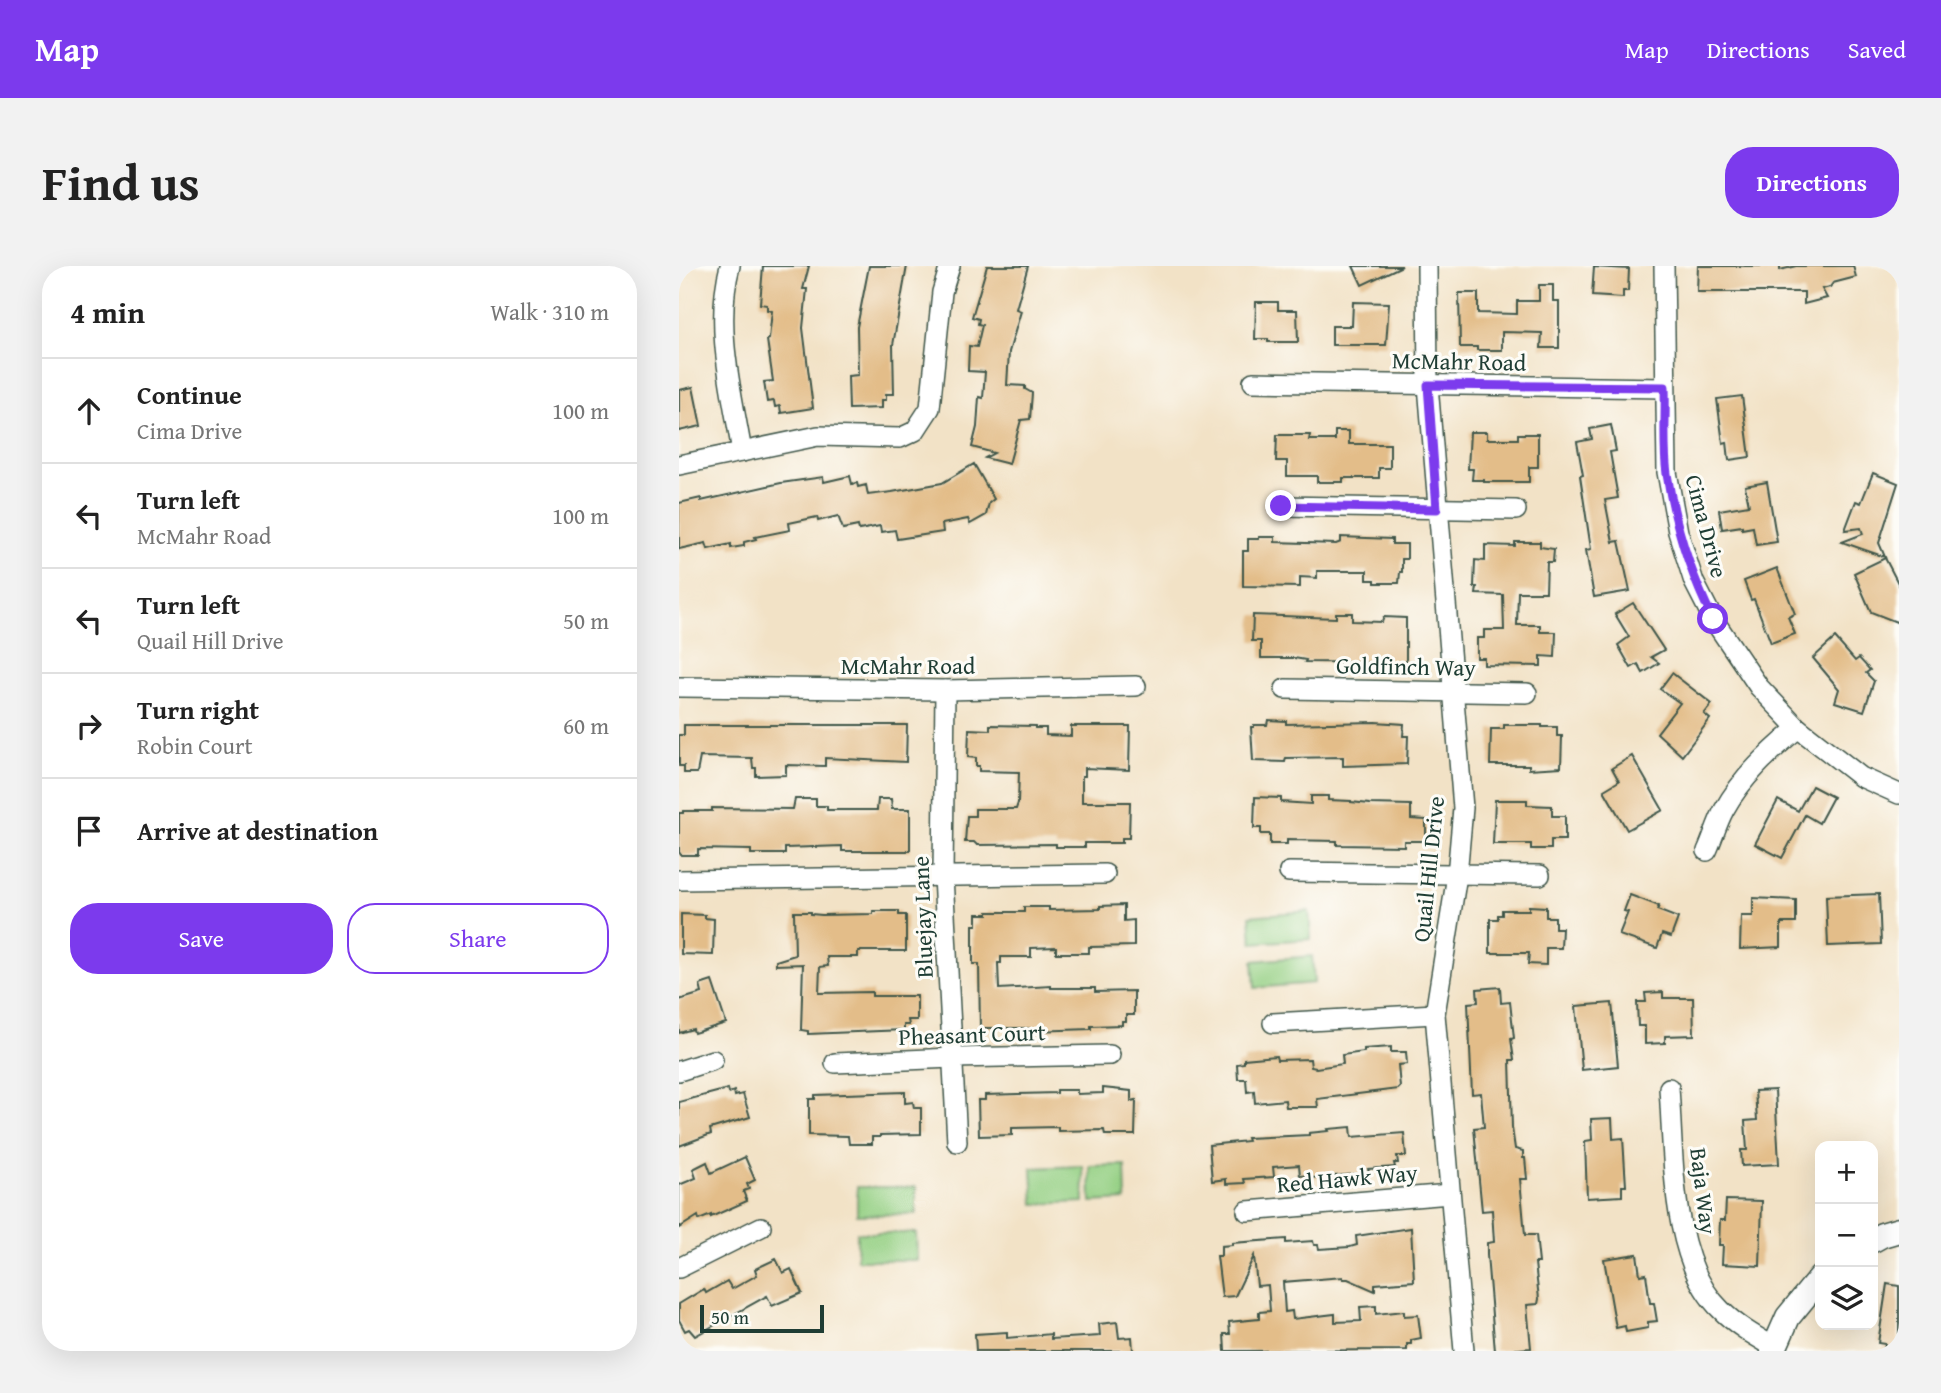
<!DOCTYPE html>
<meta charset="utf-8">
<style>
body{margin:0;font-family:"Gentium Book Plus",serif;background:#f2f2f2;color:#222}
.controls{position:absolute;right:21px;bottom:21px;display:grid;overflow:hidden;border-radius:14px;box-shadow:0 7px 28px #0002}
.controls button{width:63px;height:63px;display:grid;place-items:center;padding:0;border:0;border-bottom:2px solid #e0e0e0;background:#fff;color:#222;font:35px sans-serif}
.scale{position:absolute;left:21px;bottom:18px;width:124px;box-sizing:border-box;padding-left:7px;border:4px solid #1f3d34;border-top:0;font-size:19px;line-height:24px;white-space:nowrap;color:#1f3d34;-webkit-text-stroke:5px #fdfcf7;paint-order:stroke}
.stop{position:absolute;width:21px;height:21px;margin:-16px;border:5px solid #7c3aed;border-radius:50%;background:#fff}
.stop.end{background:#7c3aed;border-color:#fff;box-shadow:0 2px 7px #0008}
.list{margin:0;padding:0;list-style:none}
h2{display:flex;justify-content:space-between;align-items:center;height:91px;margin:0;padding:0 28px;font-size:30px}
h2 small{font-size:23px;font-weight:400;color:#767676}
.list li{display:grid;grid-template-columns:46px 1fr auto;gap:21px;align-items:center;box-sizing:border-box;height:105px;padding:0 28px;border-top:2px solid #e0e0e0}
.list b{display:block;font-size:26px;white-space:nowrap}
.list p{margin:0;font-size:23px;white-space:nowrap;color:#767676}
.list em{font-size:23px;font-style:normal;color:#767676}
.actions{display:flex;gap:14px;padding:21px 28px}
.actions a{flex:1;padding:16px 0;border:2px solid #7c3aed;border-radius:28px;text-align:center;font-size:24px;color:#7c3aed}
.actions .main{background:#7c3aed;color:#fff}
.icon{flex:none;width:38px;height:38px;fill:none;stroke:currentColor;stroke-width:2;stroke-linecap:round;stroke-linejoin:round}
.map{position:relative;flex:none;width:1220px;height:1085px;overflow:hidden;border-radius:28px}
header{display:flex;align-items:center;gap:42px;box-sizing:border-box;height:98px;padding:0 35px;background:#7c3aed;color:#fff}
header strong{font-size:33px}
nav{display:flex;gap:38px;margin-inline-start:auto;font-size:24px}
.intro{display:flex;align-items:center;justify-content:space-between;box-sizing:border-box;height:168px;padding:0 42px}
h1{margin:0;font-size:49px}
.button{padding:18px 32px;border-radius:28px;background:#7c3aed;color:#fff;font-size:24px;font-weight:700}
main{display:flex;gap:42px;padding:0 42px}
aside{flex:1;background:#fff;border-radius:28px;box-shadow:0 7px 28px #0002}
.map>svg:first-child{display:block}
.green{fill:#95d084;stroke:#5a865c;stroke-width:2}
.building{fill:#e3bd89}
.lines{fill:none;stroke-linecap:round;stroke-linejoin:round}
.minor-casing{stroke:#3f564a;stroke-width:22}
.tertiary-casing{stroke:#3f564a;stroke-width:27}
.minor{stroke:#fff;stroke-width:19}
.tertiary{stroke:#fff;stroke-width:24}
.route{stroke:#7c3aed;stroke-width:9}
.labels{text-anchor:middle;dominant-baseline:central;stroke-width:6;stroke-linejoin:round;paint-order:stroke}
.street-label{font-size:23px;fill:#1f3d34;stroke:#fdfcf7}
</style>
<header>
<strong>Map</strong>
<nav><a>Map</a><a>Directions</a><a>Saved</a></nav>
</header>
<div class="intro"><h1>Find us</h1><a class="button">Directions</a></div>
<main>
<aside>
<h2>4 min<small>Walk · 310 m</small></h2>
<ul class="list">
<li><svg class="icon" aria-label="ahead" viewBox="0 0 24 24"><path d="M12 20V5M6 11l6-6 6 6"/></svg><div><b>Continue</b><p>Cima Drive</p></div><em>100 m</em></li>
<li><svg class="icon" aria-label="left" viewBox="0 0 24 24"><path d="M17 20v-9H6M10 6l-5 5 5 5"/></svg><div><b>Turn left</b><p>McMahr Road</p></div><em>100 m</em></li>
<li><svg class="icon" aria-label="left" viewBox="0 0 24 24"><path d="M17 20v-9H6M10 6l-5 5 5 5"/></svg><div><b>Turn left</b><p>Quail Hill Drive</p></div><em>50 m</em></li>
<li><svg class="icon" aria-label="right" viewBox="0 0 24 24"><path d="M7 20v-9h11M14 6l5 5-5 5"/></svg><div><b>Turn right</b><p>Robin Court</p></div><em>60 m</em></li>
<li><svg class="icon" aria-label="arrive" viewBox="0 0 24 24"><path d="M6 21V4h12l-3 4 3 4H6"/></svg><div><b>Arrive at destination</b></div></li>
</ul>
<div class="actions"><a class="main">Save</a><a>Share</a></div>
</aside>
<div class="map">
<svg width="1220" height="1085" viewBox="0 0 1220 1085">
<rect width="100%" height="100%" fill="#fdfcf7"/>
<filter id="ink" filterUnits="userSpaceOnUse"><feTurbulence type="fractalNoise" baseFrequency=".0143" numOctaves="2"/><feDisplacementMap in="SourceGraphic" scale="14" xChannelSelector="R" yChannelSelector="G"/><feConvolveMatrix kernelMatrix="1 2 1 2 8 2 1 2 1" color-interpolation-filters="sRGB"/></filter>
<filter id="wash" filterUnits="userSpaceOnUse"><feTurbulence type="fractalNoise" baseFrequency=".00686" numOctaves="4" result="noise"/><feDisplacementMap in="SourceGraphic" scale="28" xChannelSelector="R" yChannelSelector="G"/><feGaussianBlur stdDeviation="1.57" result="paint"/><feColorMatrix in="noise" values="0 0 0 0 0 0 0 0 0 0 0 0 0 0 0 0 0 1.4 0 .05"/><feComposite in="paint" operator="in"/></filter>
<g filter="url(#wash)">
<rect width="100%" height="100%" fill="#f2e2c6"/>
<g class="green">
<polygon points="630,645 632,673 573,677 571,650"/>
<polygon points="633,690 635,717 576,722 574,695"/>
<polygon points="446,899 447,934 412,936 411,900"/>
<polygon points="404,900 405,936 355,938 353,902"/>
<polygon points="178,921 237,921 237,948 178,949"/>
<polygon points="178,967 237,967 238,994 178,994"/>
</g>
<g id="blocks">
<g class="building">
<polygon points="84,0 130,0 124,23 128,23 124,62 134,142 102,147 101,140 96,141 95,135 88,136 85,116 94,115 88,74 90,73 93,45 88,44 88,39 81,38"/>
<polygon points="190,0 228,0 214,79 215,128 207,128 207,134 203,134 203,142 170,143 169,110 179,109 178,61"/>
<polygon points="308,0 349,0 337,43 342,45 330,86 328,119 346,120 346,123 353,127 351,153 342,154 330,198 306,192 315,187 293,181 298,161 300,131 304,132 306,106 289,105 290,80 298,81 303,59 299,58 300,53 293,51"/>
<polygon points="674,0 723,0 683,19"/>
<polygon points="1019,0 1101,0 1101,4 1117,0 1174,0 1177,11 1154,17 1151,21 1143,23 1148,32 1125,38 1125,26 1018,26"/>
<polygon points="915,1 950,3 949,25 944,25 944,32 913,30"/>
<polygon points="860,19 874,19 874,35 880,35 880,82 862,82 863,67 823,66 823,84 798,84 798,81 781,81 780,27 799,27 799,47 838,48 838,35 860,35"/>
<polygon points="577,36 599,36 599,44 618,44 619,76 589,76 589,73 576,73"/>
<polygon points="674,36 710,37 707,79 653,79 653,60 673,60"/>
<polygon points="14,121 22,160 0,165 0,124"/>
<polygon points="1063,130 1071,191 1050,194 1048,176 1044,177 1038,133"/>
<polygon points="932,159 937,185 931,186 939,232 926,234 934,276 940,275 951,325 915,331 907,284 912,283 901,210 904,209 898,176 913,173 911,163"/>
<polygon points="656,165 670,165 670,178 711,178 711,202 700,202 700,212 664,212 664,216 638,216 638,210 608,210 608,195 597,195 598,169 631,169 630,174 656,174"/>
<polygon points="791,166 808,166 808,173 839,173 839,168 859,168 859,201 850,201 850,216 805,216 805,214 793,214 794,203 789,203"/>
<polygon points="295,198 315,233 310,237 307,249 291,258 289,253 263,258 264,266 218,273 216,264 202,266 201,260 180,264 179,260 164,263 159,250 139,255 138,251 110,257 111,264 76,271 77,273 65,276 65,280 52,282 52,278 29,283 27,277 0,283 0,237 22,232 22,235 102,217 144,211 145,216 171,210 173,218 178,217 179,221 187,219 189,229 213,226 263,217"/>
<polygon points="1194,207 1219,217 1200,277 1206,291 1163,276 1184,268 1182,262 1166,264 1177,235 1182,237"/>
<polygon points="1088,216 1098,276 1077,279 1074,261 1063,263 1063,260 1043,263 1040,244 1070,239 1066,220"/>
<polygon points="580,271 596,271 596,276 657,278 662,276 662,271 713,273 713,278 728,278 728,293 723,293 723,306 721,306 720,317 696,317 696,314 688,314 688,305 638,305 638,312 621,311 621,321 564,320 564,285 569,285 569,273 580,273"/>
<polygon points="836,276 861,276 861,281 875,283 874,296 868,296 867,326 839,326 838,359 861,359 861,366 877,366 876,391 862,390 862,400 805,399 805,392 798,392 798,372 805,372 805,364 825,364 824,329 797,328 798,321 795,321 796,294 806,295 806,279 836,280"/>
<polygon points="1206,292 1220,319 1220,357 1192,346 1175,307"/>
<polygon points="1098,302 1116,348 1109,351 1116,368 1092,377 1075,333 1072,334 1065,315"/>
<polygon points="954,337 985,384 972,391 980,397 964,407 959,398 952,402 939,379 950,371 936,348"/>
<polygon points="657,347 673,347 673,355 703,356 705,351 727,352 727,397 626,396 627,394 615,392 582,392 582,375 573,375 574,349 657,352"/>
<polygon points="1156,372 1176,395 1180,392 1191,404 1187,407 1195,415 1185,445 1156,436 1160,423 1134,392"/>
<polygon points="993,407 1033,438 1025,448 1031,453 1003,490 978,467 1001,437 981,423"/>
<polygon points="589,454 607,455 607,458 696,456 725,458 724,470 729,470 728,498 664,500 664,491 607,492 606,496 574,495 572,461 575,461 575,459 588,459"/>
<polygon points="5,459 228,459 227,496 146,492 146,500 107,499 107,509 77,510 77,502 74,502 73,492 21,491 18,507 5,507 5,500 0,500 0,469 5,469"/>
<polygon points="311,459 356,460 356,462 367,462 367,469 392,470 392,460 451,460 450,504 406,502 406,510 403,510 403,536 451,536 450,572 443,572 443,577 406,577 406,581 377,581 377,578 298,579 295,576 286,576 288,550 296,550 296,543 337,543 339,537 340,506 300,505 300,500 297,500 297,492 289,491 290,463 311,464"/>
<polygon points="825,459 863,459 863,461 878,461 878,470 883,470 882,501 850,503 850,499 811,499 812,463 825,463"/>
<polygon points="953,490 984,544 948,564 925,524 940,515 933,502"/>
<polygon points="1133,520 1154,531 1140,557 1126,549 1103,592 1076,578 1099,534 1119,545"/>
<polygon points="632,530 649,530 649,534 672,535 672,536 691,538 732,539 732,553 747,554 747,575 725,575 725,580 658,579 658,575 608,574 608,578 591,578 591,568 582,568 582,562 575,562 576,531 602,532 602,536 632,538"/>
<polygon points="116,533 137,533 137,540 148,540 148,544 198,544 199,533 212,533 213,543 231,543 231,585 163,585 163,580 106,582 106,588 72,588 72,584 19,583 19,589 2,589 0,586 0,547 4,547 4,545 33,545 33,542 114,543"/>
<polygon points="816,534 848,534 848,539 873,540 873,550 886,550 886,574 872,574 872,583 852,583 852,578 814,578"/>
<polygon points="1200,628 1202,678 1149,680 1147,630"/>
<polygon points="951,629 980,640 978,644 999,652 992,671 983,668 978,682 940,669 949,646 945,645"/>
<polygon points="1074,632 1117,634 1117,657 1102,657 1102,681 1061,683 1062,650 1074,650"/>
<polygon points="445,639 445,655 455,654 455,680 410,681 410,687 377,687 377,681 352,682 352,691 322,691 322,697 319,697 320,723 372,720 372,722 416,722 416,726 455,725 455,749 447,749 447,755 443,755 443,759 412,760 412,763 355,765 355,763 344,762 301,762 300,698 294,698 294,659 298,659 298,648 309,648 309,646 345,646 345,641 370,641 370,644 421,643 421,640"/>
<polygon points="850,640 867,641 867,651 876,651 876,662 883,662 882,682 867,682 867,699 849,698 850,687 811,687 811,653 819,653 819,649 823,649 823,644 850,644"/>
<polygon points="194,645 220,645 220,649 227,649 227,685 179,685 179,691 148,691 149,700 141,701 140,727 193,726 193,730 238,730 238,754 229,754 230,759 225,759 225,764 129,768 129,765 122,764 124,698 97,699 97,695 116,689 115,646 132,646 132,648 143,649 194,648"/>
<polygon points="2,648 26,649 26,652 35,653 34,689 2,688"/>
<polygon points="33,715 47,757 15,767 14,763 0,767 0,734 23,727 21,719"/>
<polygon points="821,721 822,737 831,736 835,772 832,773 835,794 831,794 833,862 836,883 844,885 844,892 846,892 848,913 841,913 846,969 857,969 860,997 856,997 860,1033 859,1038 848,1039 852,1082 816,1085 808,989 808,977 815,976 813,944 803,945 795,862 805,861 802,827 793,828 789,737 799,736 798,723"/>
<polygon points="984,726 984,732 1014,732 1015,769 986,770 986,777 966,778 966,760 959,760 958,736 967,736 966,727"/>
<polygon points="933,737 939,800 903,804 897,740"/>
<polygon points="712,781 712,786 727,786 728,798 719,799 721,821 719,823 638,833 639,841 607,841 606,834 576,837 575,825 568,826 567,813 559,813 558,798 565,797 565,793 597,790 598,794 631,793 632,801 637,802 664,798 663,789 685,786 685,783"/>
<polygon points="424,822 452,825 452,835 457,834 456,869 426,869 425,864 379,865 379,861 333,862 333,869 300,870 299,834 306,834 306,829 378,827 378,824 398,824 398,828 424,827"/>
<polygon points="49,823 50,827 55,825 56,830 64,828 71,851 31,863 32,868 0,880 0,836"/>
<polygon points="1096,824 1100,898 1063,900 1062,884 1068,884 1066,855 1078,854 1076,825"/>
<polygon points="226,826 226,837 234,836 235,842 242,842 242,868 201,869 201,871 193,871 193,878 170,878 169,870 130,869 130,833 136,833 136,829"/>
<polygon points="933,852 934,873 944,872 947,920 943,920 943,930 908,932 906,875 913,874 912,853"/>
<polygon points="672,861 673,871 725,867 727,890 718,890 719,897 715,897 716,901 689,903 690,907 632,912 632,909 621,910 620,899 594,901 595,911 565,913 566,917 547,918 547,913 533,915 530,879 569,875 568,872 630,869 630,867 650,865 649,863"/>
<polygon points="66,891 76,914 68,918 70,923 64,925 68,935 32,951 32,949 20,954 19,950 0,962 0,919 17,912 14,903 28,896 32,907"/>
<polygon points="1047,934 1083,935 1081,1000 1043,998 1044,979 1040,979 1041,954 1046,954"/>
<polygon points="732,962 735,1015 696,1018 696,1025 669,1013 664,1013 664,1011 604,1016 606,1046 613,1045 614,1053 656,1048 656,1056 682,1055 681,1041 697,1040 697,1048 725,1045 725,1050 739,1049 742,1072 732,1074 732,1078 728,1078 728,1084 546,1085 545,1068 551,1068 550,1056 580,1053 580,1046 591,1045 589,1019 578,1020 575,990 556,1030 543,1031 538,990 542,990 542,980 553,979 553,977 607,973 607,977 634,975 635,979 639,979 640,983 671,981 678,979 677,970"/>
<polygon points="958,988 961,1009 967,1008 971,1037 975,1037 978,1055 969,1056 969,1062 947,1066 946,1060 937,1062 925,993"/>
<polygon points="97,993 104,1007 112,1003 123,1027 93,1040 88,1030 16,1070 10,1063 6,1065 0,1054 0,1038 25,1023 27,1027 48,1015 53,1023 78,1009 76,1003"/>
<polygon points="1208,1018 1220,1020 1220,1085 1205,1085 1206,1078 1199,1077"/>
<polygon points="438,1056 440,1072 453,1071 454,1085 297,1085 296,1068 328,1066 328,1072 372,1068 372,1073 421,1070 420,1058"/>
</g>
</g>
</g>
<g filter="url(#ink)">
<use href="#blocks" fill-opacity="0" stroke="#3f564a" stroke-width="2"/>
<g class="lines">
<defs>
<g id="minor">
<path d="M51,0C35,60 53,126 63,186"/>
<polyline points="748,0 749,119 784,542 778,609 756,748 785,1085"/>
<polyline points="985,0 988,206 999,266 1015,316 1034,353 1080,421 1119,462 1182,511 1220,528"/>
<polyline points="574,116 986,122"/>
<polyline points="0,199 139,170 221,172 236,165 251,142 263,26 271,0"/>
<polyline points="602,240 837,244"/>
<polyline points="0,421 266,424 457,420"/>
<polyline points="606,423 848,427"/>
<polyline points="266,424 264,610 278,876"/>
<path d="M1028,585C1034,572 1038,557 1045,544C1063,511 1091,486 1119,462"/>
<polyline points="610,606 861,609"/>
<polyline points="0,614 426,608"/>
<polyline points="594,757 756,748"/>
<polyline points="156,797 274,792 431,789"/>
<polyline points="0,805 34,794"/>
<path d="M990,822C995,889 991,995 1042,1044C1058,1060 1076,1070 1095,1081"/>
<polyline points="568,945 771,928"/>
<polyline points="0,1002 82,961"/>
</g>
<g id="tertiary">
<polyline points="1194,974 1203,969 1220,964"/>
<polyline points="1094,1085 1109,1051 1141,1012"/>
</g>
</defs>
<use href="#minor" class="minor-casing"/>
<use href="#tertiary" class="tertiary-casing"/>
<use href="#minor" class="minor"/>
<use href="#tertiary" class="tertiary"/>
</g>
</g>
<g class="lines" filter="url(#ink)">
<path class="route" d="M602,240L758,243L749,119L986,121C987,150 984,180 988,208C996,260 1011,307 1034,353"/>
</g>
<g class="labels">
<g class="street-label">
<text transform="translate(780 95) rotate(1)">McMahr Road</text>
<text transform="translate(1028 260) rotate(75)">Cima Drive</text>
<text x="229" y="399">McMahr Road</text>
<text transform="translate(727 400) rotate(1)">Goldfinch Way</text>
<text transform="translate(749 603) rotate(-84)">Quail Hill Drive</text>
<text transform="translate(243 651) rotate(-92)">Bluejay Lane</text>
<text transform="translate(293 768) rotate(-2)">Pheasant Court</text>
<text transform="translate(668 912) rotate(-5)">Red Hawk Way</text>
<text transform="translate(1025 925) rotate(83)">Baja Way</text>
</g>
</g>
</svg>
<div class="controls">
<button>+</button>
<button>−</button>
<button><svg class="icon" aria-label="layers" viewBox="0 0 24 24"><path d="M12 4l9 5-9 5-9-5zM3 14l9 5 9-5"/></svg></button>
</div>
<div class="scale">50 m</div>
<div class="stop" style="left:1034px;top:353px"></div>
<div class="stop end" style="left:602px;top:240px"></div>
</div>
</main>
